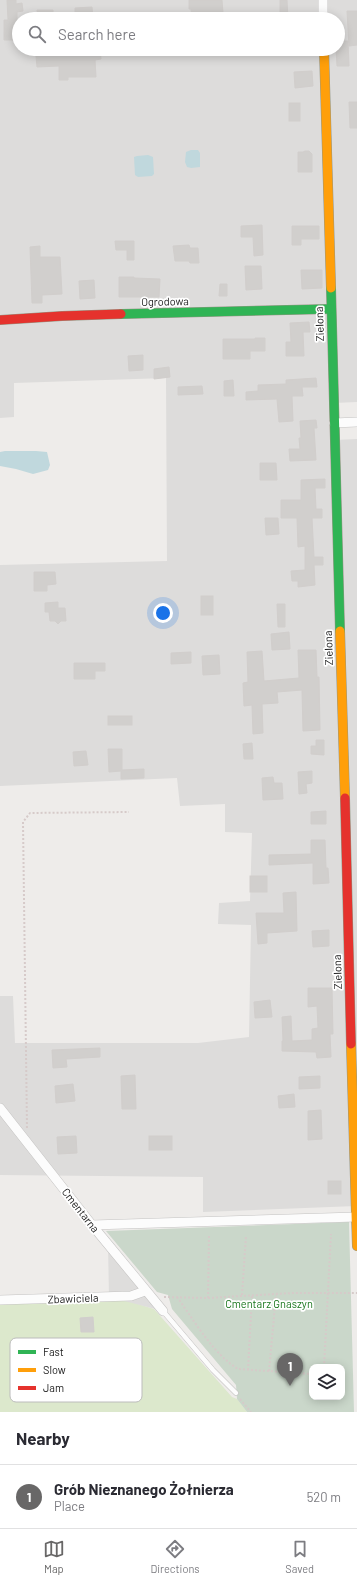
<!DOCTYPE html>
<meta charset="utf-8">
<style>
body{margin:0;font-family:Barlow,sans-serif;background:#f7f7f7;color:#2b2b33}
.controls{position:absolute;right:12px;bottom:12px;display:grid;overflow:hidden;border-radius:8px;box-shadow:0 2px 10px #0003}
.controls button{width:36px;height:36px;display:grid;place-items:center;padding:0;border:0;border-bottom:1px solid #e1e1e2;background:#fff;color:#2b2b33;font:20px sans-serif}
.you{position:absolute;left:163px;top:613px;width:14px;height:14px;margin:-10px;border:3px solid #fff;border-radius:50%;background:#1a73e8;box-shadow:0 0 0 6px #1a73e833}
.badge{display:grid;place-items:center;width:26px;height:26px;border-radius:50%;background:#686767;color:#fff;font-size:13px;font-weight:700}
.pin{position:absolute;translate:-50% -33px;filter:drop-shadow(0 1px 2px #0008)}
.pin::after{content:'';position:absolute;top:21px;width:14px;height:12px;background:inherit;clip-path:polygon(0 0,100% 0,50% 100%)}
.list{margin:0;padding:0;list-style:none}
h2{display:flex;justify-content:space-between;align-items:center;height:52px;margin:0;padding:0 16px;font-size:17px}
h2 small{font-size:13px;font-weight:400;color:#7c7c81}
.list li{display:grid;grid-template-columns:26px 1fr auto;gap:12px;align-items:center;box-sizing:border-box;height:64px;padding:0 16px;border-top:1px solid #e1e1e2}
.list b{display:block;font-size:15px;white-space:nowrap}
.list p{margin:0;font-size:13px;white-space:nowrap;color:#7c7c81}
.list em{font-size:13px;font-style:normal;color:#7c7c81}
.icon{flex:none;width:22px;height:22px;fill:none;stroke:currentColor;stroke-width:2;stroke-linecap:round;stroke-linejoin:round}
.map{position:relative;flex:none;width:357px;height:1412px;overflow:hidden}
.search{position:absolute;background:#fff;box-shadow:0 2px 10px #0003;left:12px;right:12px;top:12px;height:44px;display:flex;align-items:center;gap:10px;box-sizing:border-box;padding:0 14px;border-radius:22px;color:#7c7c81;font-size:15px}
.sheet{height:116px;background:#fff}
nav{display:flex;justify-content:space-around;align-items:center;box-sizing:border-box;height:56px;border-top:1px solid #e1e1e2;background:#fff;font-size:11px;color:#7c7c81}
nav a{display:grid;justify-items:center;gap:2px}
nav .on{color:#686767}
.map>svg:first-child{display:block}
.residential{fill:#dddcdb;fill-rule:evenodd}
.grass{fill:#dce8cc}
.cemetery{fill:#cad7ca;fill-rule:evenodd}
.parking{fill:#dedddc}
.water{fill:#c0d8dd}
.building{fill:#d1cfcd;stroke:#d1cecc}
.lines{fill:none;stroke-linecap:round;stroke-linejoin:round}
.lane-casing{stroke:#c4c3c2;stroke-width:5.5}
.street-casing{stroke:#c4c3c2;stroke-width:10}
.fast-casing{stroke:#959683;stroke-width:10}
.slow-casing{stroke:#959683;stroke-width:10}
.jam-casing{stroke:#959683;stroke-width:10}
.path{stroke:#d6cac9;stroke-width:2;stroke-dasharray:2 2;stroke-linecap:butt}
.lane{stroke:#fcfcfc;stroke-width:4.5}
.street{stroke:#fcfcfc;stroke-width:9}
.fast{stroke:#30b455;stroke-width:9}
.slow{stroke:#ff9f0a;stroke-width:9}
.jam{stroke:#e5322d;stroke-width:9}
.labels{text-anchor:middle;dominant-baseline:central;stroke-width:3.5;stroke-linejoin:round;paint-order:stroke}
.street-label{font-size:11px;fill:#202020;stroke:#fff}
.park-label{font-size:11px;fill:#18751c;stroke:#fff}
.key{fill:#fff;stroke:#bcbcbc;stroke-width:1}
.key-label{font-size:11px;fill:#202020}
</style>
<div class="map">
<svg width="357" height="1412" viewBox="0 0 357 1412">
<rect width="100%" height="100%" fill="#eeecea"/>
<path class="residential" d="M0,0H357V402L334,403L335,440L357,439V1246L356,1206L203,1212V1177L0,1175V996H13L15,1043H198L249,1037L251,925L218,924L219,903L250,901L252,833L225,832V804L180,806L177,778L0,786V565L167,561L166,378L14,383V417L0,418ZM19,19H338V49H19Z"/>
<polygon class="grass" points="116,1297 154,1309 232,1397 237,1399 247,1412 0,1412 0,1302"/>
<path class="cemetery" d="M349,1222L354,1412H247L237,1399L236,1385L172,1309L168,1295L157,1292L106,1231ZM312,1367H342V1397H312Z"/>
<polygon class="parking" points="108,1245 163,1311 109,1297"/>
<g class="water">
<polygon points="191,150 198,150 200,153 200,167 191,168 187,167 185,162 186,152"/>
<polygon points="148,155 153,157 154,174 152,176 138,177 135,175 134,157 137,156"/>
<polygon points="5,451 36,451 47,452 50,465 48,470 33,474 16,469 0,466 0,452"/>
</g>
<g class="building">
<polygon points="7,0 16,0 16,4 22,3 23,11 17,12 17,40 4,40 4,20 8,20"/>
<polygon points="189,0 222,0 223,13 215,14 215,16 192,19 191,9 189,9"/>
<polygon points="280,0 287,0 288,19 280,19"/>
<polygon points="92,7 93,19 75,19 75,8"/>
<polygon points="37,10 53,10 53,19 38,19"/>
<polygon points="347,11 357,11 357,45 349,46"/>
<polygon points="338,41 348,41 349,66 337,66 336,49 338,49"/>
<polygon points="67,49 100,49 101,59 95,60 96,77 68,77 68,80 59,80 59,66 37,67 36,56 38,56 38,51"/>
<polygon points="312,71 313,86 295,88 294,72"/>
<polygon points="349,102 357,102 357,128 350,128"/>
<rect x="289" y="103" width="11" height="18"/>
<polygon points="305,151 309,151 312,154 312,172 298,172 298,152 303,152"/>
<polygon points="262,225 263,255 254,256 253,237 241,237 241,226"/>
<polygon points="292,226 319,226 319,239 301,239 301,245 292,245"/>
<polygon points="115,241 134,241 134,260 127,260 127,250 116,250"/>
<polygon points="189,245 190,248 198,248 199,263 190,263 189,261 175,261 173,246"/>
<polygon points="40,246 40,257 60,257 62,294 42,295 42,303 32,303 30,247"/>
<polygon points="245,266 261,266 262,289 246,290"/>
<polygon points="301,270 322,270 322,288 302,289"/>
<polygon points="119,277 134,277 134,278 160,279 159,297 119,297"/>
<polygon points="94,280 95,298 80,299 79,281"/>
<polygon points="220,284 227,284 227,296 219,296"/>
<polygon points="309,322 310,332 303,332 304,356 286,356 286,342 291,342 290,323"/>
<polygon points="255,338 265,338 265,351 250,351 250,359 223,359 223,339 255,339"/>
<polygon points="143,355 143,370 129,371 128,356"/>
<polygon points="169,367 170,377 154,379 154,369"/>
<polygon points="316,378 317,387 302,387 303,396 292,396 293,421 279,422 277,399 246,400 246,392 258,391 258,385 286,384 286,380"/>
<polygon points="233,380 234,396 224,396 224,381"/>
<polygon points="202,386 203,394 178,395 178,387"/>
<polygon points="316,420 317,428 314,428 316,460 290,461 289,449 300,449 299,438 301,438 300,421"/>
<polygon points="260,463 276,463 277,480 260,480"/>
<polygon points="325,479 325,488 315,488 316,509 322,509 322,518 312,518 314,557 323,557 323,565 314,565 315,585 298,587 298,581 292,581 291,571 305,570 305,546 298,547 297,518 281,518 281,500 301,500 301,480"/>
<polygon points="265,518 278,518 279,534 266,535"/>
<polygon points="34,572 55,572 56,584 47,585 47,591 34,591"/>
<rect x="201" y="596" width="12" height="19"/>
<polygon points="58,602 58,608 65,608 66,621 61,621 58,624 55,621 50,621 49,612 45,612 45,603"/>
<polygon points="277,604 285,604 285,627 278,627"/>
<polygon points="289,632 290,649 272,650 271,634"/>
<polygon points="298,650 316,650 317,677 319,677 320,730 303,731 302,690 277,692 278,703 262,704 263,733 253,734 252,705 244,706 243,683 248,682 247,652 262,651 264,681 299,678"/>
<polygon points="191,652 191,663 171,664 171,653"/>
<polygon points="219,655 220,674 203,675 202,656"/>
<polygon points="74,663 105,663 105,671 95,671 95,679 74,679"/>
<rect x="108" y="716" width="24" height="9"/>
<polygon points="316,740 324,740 324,755 311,754 311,746 316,746"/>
<polygon points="252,743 253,759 244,759 243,744"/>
<polygon points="108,749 122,749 122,770 144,769 144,778 121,779 121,771 109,772"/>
<polygon points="86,751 88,765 74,766 73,752"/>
<polygon points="312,771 312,783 306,784 307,793 299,794 298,772"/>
<polygon points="273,777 274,783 282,783 283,799 263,800 262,778"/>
<polygon points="326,811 326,824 311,824 311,812"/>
<polygon points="311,840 325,840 326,868 328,868 329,883 313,884 313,863 269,865 269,855 311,854"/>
<rect x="250" y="876" width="17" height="16"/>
<polygon points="296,892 297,931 267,933 267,943 258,944 256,913 284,913 283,893"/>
<polygon points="329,930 329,946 313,947 312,931"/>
<polygon points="308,988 332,988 333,1034 330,1034 331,1057 317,1058 316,1052 282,1051 282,1041 283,1041 282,1017 291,1016 292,1041 312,1040 312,1029 318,1028 317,1006 308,1007"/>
<polygon points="270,1000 272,1017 255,1018 254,1002"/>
<polygon points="100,1048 100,1057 66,1059 67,1067 53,1068 52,1050"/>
<polygon points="135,1075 136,1109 122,1109 121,1076"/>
<polygon points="320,1076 320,1088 299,1089 299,1077"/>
<polygon points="73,1084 75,1101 56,1103 55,1086"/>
<polygon points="294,1094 295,1107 279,1108 278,1096"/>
<polygon points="321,1110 322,1139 308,1140 308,1111"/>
<polygon points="76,1136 77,1153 58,1154 57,1137"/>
<rect x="149" y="1136" width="23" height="14"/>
<rect x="328" y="1181" width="13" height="13"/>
<polygon points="93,1317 94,1332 81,1332 80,1318"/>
</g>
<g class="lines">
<defs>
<polyline id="lane" points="163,1311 213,1370 236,1393"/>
<g id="street">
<polyline points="323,0 323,19"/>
<polyline points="334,423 357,422"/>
<polyline points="0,1108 92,1225 163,1311"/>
<polyline points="92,1225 356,1217"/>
<polyline points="0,1300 131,1296 145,1291"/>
</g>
<g id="fast">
<polyline points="331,288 340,631"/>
<polyline points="121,314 330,309"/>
</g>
<g id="slow">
<polyline points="324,49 331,288"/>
<polyline points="340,631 345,798"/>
<polyline points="351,1044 357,1246"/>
</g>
<g id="jam">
<polyline points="0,320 62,316 121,314"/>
<polyline points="345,798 351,1044"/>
</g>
</defs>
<use href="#lane" class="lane-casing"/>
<use href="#street" class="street-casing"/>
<use href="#fast" class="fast-casing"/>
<use href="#slow" class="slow-casing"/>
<use href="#jam" class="jam-casing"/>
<g class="path">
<polyline points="27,1128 23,822 30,813 129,812"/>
<polyline points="242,1295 246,1236"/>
<polyline points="164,1297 208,1298 292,1293 357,1293"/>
<path d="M177,1297C194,1320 213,1354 238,1369L312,1374"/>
<polyline points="208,1298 209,1235"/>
<polyline points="324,1367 331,1234"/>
<polyline points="248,1370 252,1295"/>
<polyline points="269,1371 276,1295"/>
<polyline points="342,1375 346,1376"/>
<polyline points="240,1399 251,1412"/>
</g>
<use href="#lane" class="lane"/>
<use href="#street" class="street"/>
<use href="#fast" class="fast"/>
<use href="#slow" class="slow"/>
<use href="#jam" class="jam"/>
</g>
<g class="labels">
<g class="street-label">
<text transform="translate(165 301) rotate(-1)">Ogrodowa</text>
<text transform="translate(319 324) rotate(-92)">Zielona</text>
<text transform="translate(328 648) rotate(-92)">Zielona</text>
<text transform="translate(337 972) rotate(-92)">Zielona</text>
<text transform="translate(81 1210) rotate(52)">Cmentarna</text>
<text transform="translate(73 1298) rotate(-2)">Zbawiciela</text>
</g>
<g class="park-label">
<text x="269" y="1303">Cmentarz Gnaszyn</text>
</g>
</g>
<rect x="10" y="1338" width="132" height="64" rx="6" class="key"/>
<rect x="18" y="1350" width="18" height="4" fill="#30b455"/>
<rect x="18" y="1368" width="18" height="4" fill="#ff9f0a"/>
<rect x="18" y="1386" width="18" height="4" fill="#e5322d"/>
<g class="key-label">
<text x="43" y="1356">Fast</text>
<text x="43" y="1374">Slow</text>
<text x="43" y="1392">Jam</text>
</g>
</svg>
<div class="controls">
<button><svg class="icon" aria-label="layers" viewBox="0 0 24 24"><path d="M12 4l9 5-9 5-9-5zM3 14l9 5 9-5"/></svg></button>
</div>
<div class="you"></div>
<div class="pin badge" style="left:290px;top:1386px">1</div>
<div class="search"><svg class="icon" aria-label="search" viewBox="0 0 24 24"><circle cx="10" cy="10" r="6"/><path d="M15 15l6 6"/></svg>Search here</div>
</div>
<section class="sheet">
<h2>Nearby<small></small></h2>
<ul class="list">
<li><span class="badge">1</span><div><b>Grób Nieznanego Żołnierza</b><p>Place</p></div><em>520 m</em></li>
</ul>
</section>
<nav>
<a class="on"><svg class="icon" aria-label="map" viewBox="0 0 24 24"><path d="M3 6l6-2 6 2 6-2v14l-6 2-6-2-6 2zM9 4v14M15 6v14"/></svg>Map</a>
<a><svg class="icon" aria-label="directions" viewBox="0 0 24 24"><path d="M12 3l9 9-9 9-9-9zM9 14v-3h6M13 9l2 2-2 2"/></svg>Directions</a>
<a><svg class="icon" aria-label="saved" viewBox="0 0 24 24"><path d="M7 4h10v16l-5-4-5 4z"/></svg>Saved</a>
</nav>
